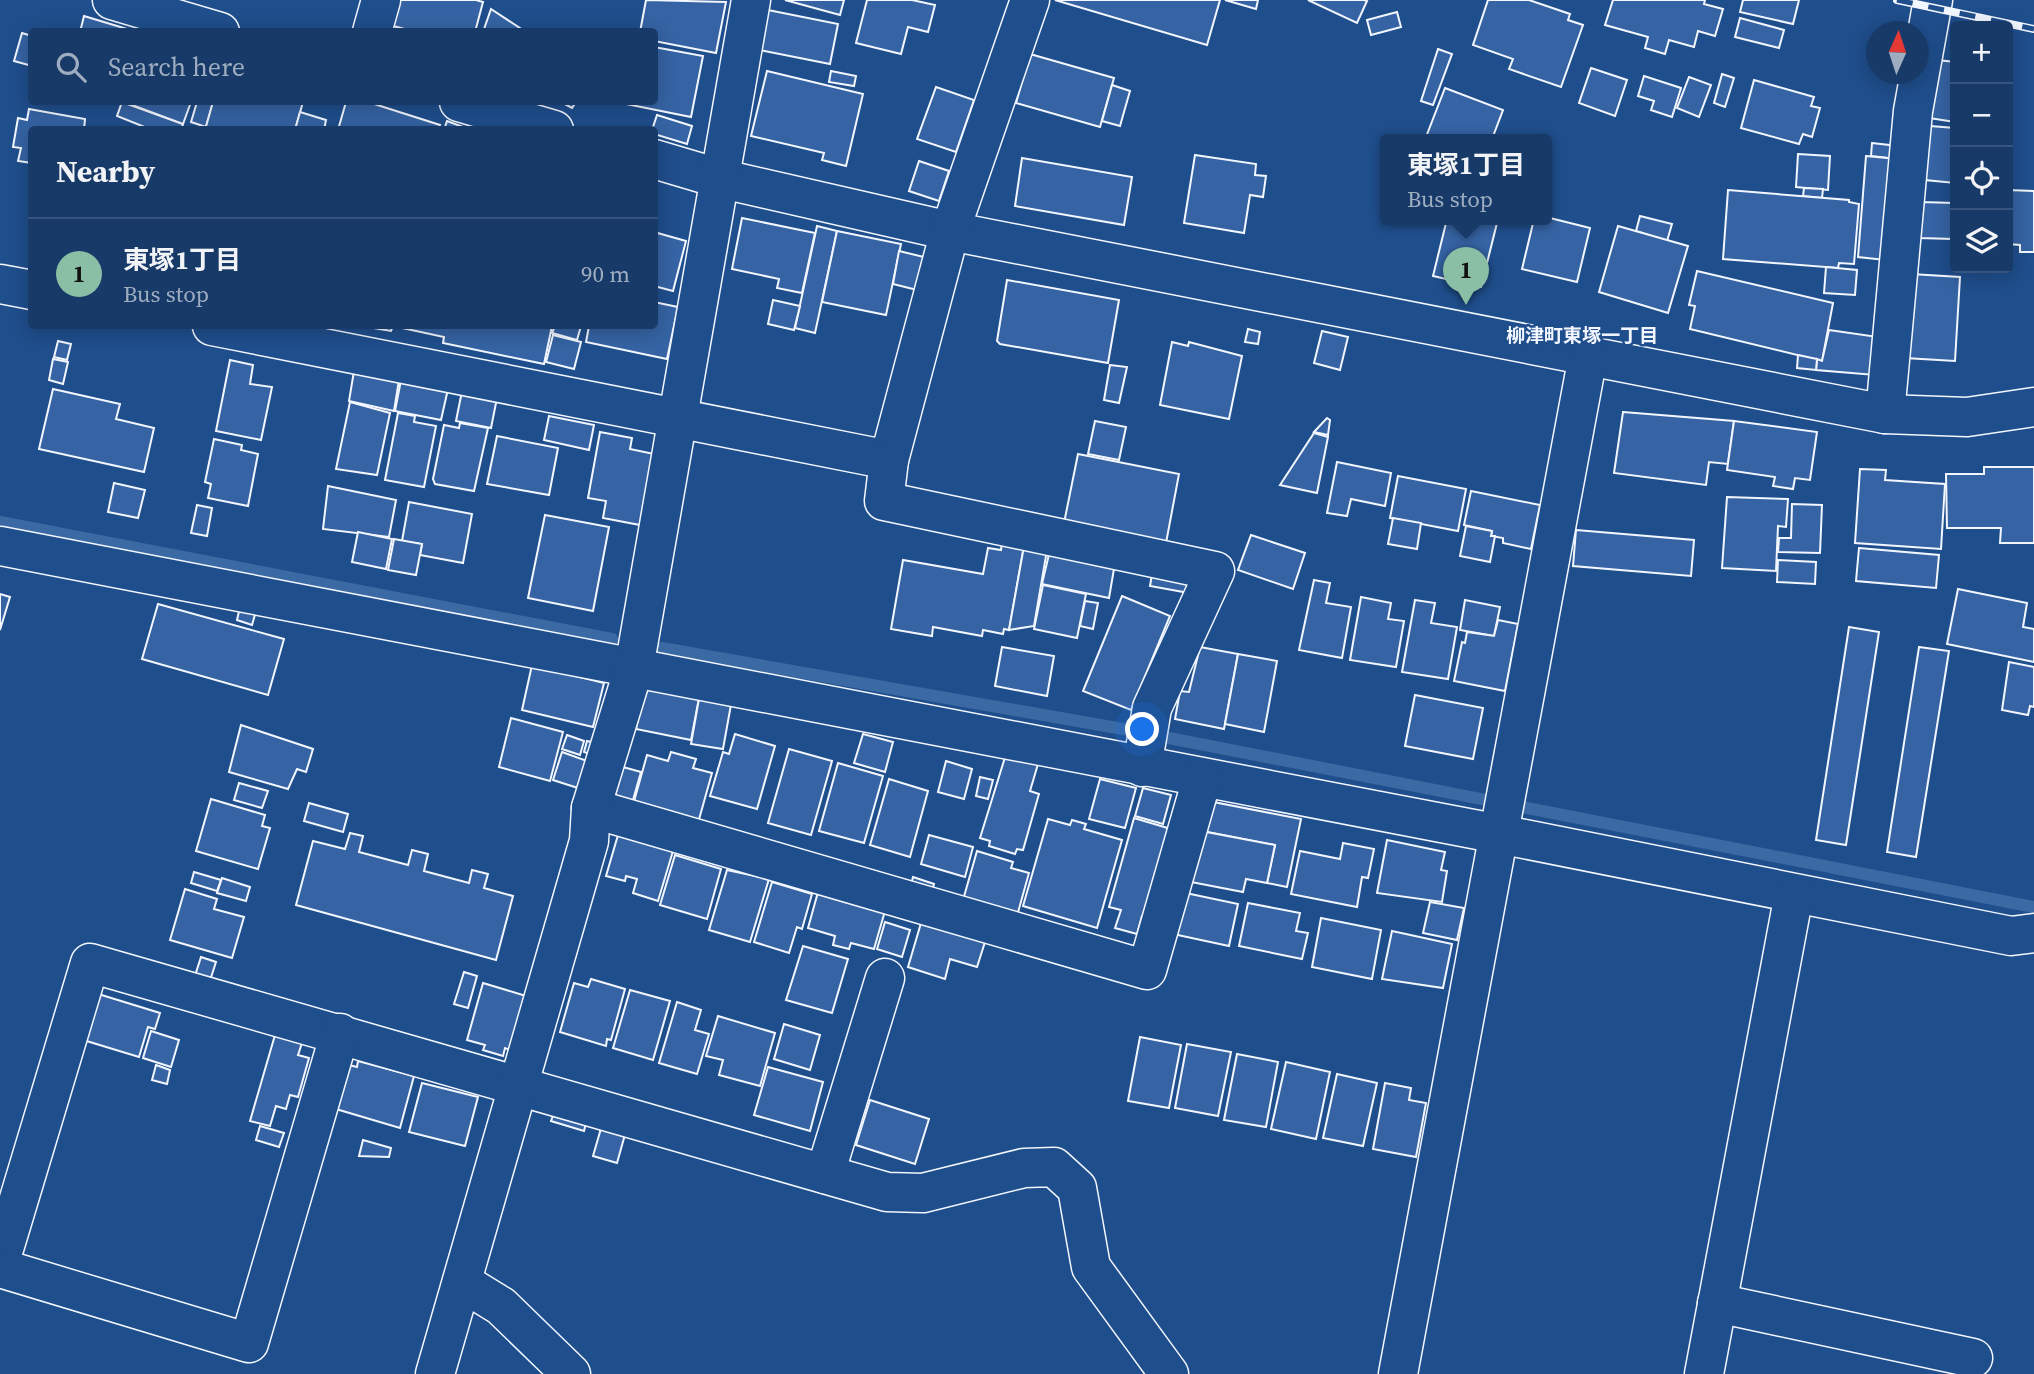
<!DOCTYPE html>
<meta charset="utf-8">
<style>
body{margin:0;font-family:"Source Serif 4","Noto Sans JP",serif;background:#244571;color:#f1f3f6}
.controls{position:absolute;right:21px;top:21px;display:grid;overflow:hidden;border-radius:7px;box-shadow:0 4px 18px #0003}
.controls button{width:63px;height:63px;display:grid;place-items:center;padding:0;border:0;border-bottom:2px solid #36547d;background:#173a69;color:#f1f3f6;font:35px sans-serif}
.compass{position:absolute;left:1866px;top:21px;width:63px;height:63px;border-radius:50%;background:#173a69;box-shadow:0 4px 18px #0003;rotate:3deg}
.you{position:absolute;left:1143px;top:730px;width:24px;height:24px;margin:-18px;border:5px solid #fff;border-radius:50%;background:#1a73e8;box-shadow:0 0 0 10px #1a73e833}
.badge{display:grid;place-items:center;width:46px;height:46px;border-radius:50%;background:#8abfa5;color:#111;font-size:23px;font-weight:700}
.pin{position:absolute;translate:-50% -58px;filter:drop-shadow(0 2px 4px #0008)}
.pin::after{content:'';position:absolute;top:37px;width:24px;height:21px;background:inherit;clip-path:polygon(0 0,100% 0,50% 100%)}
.popup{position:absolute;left:1380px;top:134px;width:172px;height:91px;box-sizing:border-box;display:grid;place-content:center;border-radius:7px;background:#173a69;filter:drop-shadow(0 2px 5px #0005);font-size:23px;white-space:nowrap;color:#9eadc0}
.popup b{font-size:26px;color:#f1f3f6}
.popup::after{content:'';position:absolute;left:50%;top:100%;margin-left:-14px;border:14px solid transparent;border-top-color:#173a69}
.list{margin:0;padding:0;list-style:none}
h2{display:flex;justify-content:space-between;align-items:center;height:91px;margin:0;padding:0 28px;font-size:30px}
h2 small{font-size:23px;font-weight:400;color:#9eadc0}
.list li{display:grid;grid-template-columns:46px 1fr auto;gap:21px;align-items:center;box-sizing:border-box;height:112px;padding:0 28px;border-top:2px solid #36547d}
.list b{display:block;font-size:26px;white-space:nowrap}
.list p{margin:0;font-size:23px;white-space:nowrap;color:#9eadc0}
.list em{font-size:23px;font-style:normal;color:#9eadc0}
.icon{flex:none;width:38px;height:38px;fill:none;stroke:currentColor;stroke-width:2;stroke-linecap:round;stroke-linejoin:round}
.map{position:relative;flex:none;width:2034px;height:1374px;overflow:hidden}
.search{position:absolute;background:#173a69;box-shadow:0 4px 18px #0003;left:28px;top:28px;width:630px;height:77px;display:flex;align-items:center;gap:18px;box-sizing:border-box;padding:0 24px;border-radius:7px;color:#9eadc0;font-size:26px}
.panel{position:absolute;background:#173a69;box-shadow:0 4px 18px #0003;left:28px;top:126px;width:630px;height:203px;border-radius:7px}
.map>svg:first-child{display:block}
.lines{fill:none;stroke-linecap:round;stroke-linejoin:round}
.stream{stroke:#3b69a3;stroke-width:12}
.building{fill:#3563a3;stroke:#f2f6ff;stroke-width:2}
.minor-casing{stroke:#f2f6ff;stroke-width:41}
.minor{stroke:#1f4e8c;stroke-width:38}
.rail-casing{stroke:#f2f6ff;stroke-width:8}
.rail{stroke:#1f4e8c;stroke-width:5;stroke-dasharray:16;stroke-linecap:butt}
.labels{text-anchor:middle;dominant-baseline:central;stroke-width:5;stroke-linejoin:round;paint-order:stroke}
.neighbourhood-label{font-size:19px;font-weight:bold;fill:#f2f6ff;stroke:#1f4e8c}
</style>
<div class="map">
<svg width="2034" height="1374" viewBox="0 0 2034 1374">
<rect width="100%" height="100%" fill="#1f4e8c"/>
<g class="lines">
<g class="stream">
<polyline points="0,522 612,639"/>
<polyline points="662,648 1123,729 2034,907"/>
</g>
</g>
<g class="building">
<polygon points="400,0 476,0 483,2 475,32 416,32 393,26"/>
<polygon points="646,0 726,2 716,53 654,41 654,32 640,32"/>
<polygon points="785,0 844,0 840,15"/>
<polygon points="867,0 912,0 935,5 928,32 908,27 901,54 856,43"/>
<polygon points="1055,0 1220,0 1207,45"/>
<polygon points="1225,0 1258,0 1256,9"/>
<polygon points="1308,0 1364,0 1367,1 1357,23"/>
<polygon points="1488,0 1529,0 1570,14 1568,20 1583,25 1561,87 1509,69 1513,59 1473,45"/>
<polygon points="1613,0 1705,0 1704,4 1723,9 1715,36 1698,31 1694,47 1669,40 1665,54 1645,48 1648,37 1605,25"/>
<polygon points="1743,0 1799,0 1793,24 1740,12"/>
<polygon points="491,9 523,30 528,32 483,32"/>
<polygon points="768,10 838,24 830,64 760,50"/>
<polygon points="1397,12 1401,27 1371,35 1367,20"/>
<polygon points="84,16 137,32 80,32"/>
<polygon points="1740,18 1784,30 1779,48 1735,37"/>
<polygon points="22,33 32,36 32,66 14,61"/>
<polygon points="654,47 703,56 691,117 626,104 626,102 654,102"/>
<polygon points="1438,49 1452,54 1433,105 1421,101"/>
<polygon points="1030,54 1114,78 1100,127 1016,103"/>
<polygon points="1937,60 1955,62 1955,122 1929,118"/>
<polygon points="1591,68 1627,80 1615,116 1579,103"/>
<polygon points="767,71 863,94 846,166 822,160 824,153 751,136"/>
<polygon points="831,71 856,76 854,86 829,82"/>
<polygon points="1722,74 1734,78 1725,107 1714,103"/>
<polygon points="1644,76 1681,88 1672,117 1651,110 1654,101 1638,96"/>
<polygon points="1689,77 1711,85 1699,117 1677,108"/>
<polygon points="1754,80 1814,97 1811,106 1820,108 1812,137 1803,134 1799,144 1741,128"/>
<polygon points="1112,85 1130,91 1120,126 1102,121"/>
<polygon points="936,87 974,100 956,152 917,139"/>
<polygon points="1445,88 1503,110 1492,139 1426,137"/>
<polygon points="122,102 183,124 181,130 152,130 117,116"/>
<polygon points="124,102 191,102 183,124"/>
<polygon points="197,102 213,102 206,127 191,122"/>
<polygon points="213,102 303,102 295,130 205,130"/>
<polygon points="346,102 368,102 440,125 438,130 338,130"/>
<polygon points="561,102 576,102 572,108"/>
<polygon points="29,109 85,119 84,130 32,130 32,163 18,161 21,148 13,147 18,118 27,120"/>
<polygon points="300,112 326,120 324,130 295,130"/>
<polygon points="657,115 692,126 687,144 654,134 652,130"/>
<polygon points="447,121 471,130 444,130"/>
<polygon points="1930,126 1955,128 1955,183 1925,180"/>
<polygon points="1872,143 1898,146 1897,159 1871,156"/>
<polygon points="1798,154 1830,156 1828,190 1796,187"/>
<polygon points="1195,155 1256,164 1255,175 1266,176 1263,197 1250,195 1244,233 1184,223"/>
<polygon points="1866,156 1897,159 1885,260 1858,257"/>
<polygon points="1022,158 1132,177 1124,225 1015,206"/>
<polygon points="919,161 949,171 939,201 909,191"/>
<polygon points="1804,188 1823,189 1822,198 1803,196"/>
<polygon points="1728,190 1849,200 1849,202 1859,204 1854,264 1839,263 1838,268 1723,259"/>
<polygon points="2008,190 2034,191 2034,252 2020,252 2020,245 2008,244"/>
<polygon points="1920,202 1955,203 1955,243 1952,243 1953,239 1919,238"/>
<polygon points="1640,216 1672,224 1667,241 1636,231"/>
<polygon points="1546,217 1590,228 1577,282 1522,269 1534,219"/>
<polygon points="742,218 815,233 802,293 777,288 779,279 732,269"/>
<polygon points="1447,219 1498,219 1481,287 1433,276"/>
<polygon points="817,226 837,231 815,333 795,328"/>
<polygon points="1618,226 1688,246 1668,313 1599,292"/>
<polygon points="837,231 901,244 886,315 822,302"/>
<polygon points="654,232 686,241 673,291 654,286"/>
<polygon points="899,251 928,258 921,291 893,284"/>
<polygon points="1826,267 1857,270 1855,295 1824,293"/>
<polygon points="1697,271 1833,303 1822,361 1690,329 1695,306 1689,305"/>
<polygon points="1911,274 1960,277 1955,361 1905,358"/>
<polygon points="1007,280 1119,300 1108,363 1000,344 997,341"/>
<polygon points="773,300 800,306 794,330 768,324"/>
<polygon points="654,302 678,307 667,359 586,342 589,326 654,326"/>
<polygon points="361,326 393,326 391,331"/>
<polygon points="393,326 552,326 544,364 443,343 444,337"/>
<polygon points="555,326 581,326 577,340 552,333"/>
<polygon points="1248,329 1260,332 1258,344 1245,342"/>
<polygon points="1829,330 1878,337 1875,375 1816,370 1817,359 1822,361"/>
<polygon points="1322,331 1348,337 1340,370 1314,363"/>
<polygon points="553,335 581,342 574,369 546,362"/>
<polygon points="58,341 71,344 67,360 54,357"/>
<polygon points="1172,342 1188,346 1189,342 1242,356 1229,419 1160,405"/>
<polygon points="1798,355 1817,359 1816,370 1797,368"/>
<polygon points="53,359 68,362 63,384 49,380"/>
<polygon points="230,360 253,365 250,384 272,387 261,440 216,431"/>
<polygon points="1110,365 1127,367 1119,403 1104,400"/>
<polygon points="354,371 399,380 394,411 349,401"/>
<polygon points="401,380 448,389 441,420 395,411"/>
<polygon points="53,389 120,404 116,419 154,428 144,472 39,449"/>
<polygon points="462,391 497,398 491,428 456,421"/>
<polygon points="350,402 390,413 377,475 336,469"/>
<polygon points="1623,412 1734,421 1728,464 1709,462 1706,485 1614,473"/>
<polygon points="398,413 415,416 414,422 436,426 424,487 385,480"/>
<polygon points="549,416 594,425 589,450 544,440"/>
<polygon points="1327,418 1330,420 1328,435 1314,432"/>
<polygon points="1095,421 1126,427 1119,460 1088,454"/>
<polygon points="1734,421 1817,432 1810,480 1795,478 1793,489 1773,486 1775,477 1727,470"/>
<polygon points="460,423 488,428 474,491 435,484 433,479 444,425 459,428"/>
<polygon points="600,432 632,438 630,449 654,454 640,525 603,518 606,501 588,498"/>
<polygon points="1314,433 1328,437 1317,493 1280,485"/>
<polygon points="497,436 558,448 549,495 487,484"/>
<polygon points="214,439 242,445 241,450 258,454 248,506 208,498 211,484 205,482"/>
<polygon points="1078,454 1179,474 1166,543 1064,523"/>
<polygon points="1337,462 1391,473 1385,506 1351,499 1347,516 1327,513"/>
<polygon points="1984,467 2034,467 2034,543 2000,543 2001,528 1947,528 1946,474 1984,474"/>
<polygon points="1860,469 1886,470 1885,480 1945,484 1941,549 1855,543"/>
<polygon points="1398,476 1466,489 1458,531 1390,518"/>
<polygon points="114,483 145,490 138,518 108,512"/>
<polygon points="328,486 396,500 389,537 323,529"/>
<polygon points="1471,491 1540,505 1531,549 1503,543 1503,538 1491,536 1492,531 1464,525"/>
<polygon points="1727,497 1788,499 1786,527 1778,526 1776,571 1722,568"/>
<polygon points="409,502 472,514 463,563 420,555 422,544 402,541"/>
<polygon points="1792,504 1822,505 1820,553 1778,552 1779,538 1791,538"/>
<polygon points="197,505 212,508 207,536 191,533"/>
<polygon points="545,515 609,527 593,611 528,598"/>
<polygon points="1393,518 1421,523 1417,549 1388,544"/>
<polygon points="1466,526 1492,531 1491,536 1495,536 1490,562 1460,556"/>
<polygon points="1576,530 1694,540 1691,576 1573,566"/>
<polygon points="358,532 392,539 386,569 352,562"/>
<polygon points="1251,535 1305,553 1293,589 1238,570"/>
<polygon points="394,539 422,544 416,575 388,570"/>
<polygon points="1002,543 1024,546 1009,630 1004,629 1003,634 983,630 982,636 933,627 932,636 891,629 903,560 983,574 988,548 1001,550"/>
<polygon points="1024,546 1047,550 1034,626 1009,630"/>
<polygon points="1859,548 1939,555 1936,588 1856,581"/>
<polygon points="1050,550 1115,563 1109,598 1042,584"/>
<polygon points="1778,560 1816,562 1815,584 1777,582"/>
<polygon points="1152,574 1192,581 1189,593 1150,586"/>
<polygon points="1314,580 1330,583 1326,603 1351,607 1342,658 1299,650"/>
<polygon points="1043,585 1086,594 1077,638 1034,629"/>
<polygon points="1958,589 2027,603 2023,627 2034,629 2034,662 1947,644"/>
<polygon points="0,594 10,597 0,630"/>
<polygon points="1122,596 1170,616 1131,710 1083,691"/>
<polygon points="1361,597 1391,603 1388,619 1404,621 1396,667 1350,660"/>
<polygon points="1415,600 1435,603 1431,623 1457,627 1448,679 1402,672"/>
<polygon points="1465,600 1500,607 1494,636 1460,630"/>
<polygon points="1085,601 1098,603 1093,629 1080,626"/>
<polygon points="158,604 284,639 268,695 142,659"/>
<polygon points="240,607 256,611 252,625 237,620"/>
<polygon points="1498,620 1518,624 1505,691 1454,681 1462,642 1465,643 1467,632 1494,636"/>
<polygon points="1849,627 1879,632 1846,845 1816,840"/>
<polygon points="1002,647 1054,656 1047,696 995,686"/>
<polygon points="1200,647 1238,654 1224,729 1175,719 1180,691 1189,692"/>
<polygon points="1919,647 1949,651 1916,857 1887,852"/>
<polygon points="1238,654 1277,661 1264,732 1225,724"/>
<polygon points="2009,662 2034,667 2034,707 2030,706 2028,715 2002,710"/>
<polygon points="532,665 604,683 593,727 522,710"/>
<polygon points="645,682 700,693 691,740 636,729"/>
<polygon points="700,693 732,699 723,749 691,744"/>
<polygon points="1415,695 1483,708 1473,759 1405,746"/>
<polygon points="511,718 563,732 550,781 499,767"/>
<polygon points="241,725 313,749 306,772 297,769 288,789 229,772"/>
<polygon points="735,734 775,746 757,809 710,796 723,752 729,754"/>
<polygon points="863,734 893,742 885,772 854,763"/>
<polygon points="567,735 584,741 580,755 562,749"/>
<polygon points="587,741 596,743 592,755 584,752"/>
<polygon points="789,749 832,761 811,835 768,823"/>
<polygon points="562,752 590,762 581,789 553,780"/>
<polygon points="671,752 696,759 693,768 712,773 698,823 633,805 647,755 668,761"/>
<polygon points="1006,754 1038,764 1030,791 1039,794 1023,850 1017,849 1015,854 989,846 990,841 980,838"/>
<polygon points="946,761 972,769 964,799 938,792"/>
<polygon points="838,763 883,776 864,843 819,831"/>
<polygon points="623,767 641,772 631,807 613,802"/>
<polygon points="980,777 993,780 988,799 976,796"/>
<polygon points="889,779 928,791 910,857 870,845"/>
<polygon points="1100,779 1136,788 1125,828 1089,819"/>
<polygon points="239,783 268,791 262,808 234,800"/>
<polygon points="1143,788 1171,795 1163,824 1135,816"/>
<polygon points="211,799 265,815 262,826 270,828 258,869 196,851"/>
<polygon points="1203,800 1301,819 1287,887 1267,883 1275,845 1197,830"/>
<polygon points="309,803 348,814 343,832 304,821"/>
<polygon points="1134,818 1171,829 1146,916 1142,916 1137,934 1115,928 1121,910 1109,907"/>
<polygon points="1048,819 1070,825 1072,820 1086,824 1084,829 1122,840 1097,928 1023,906"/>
<polygon points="1201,831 1275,845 1267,883 1246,879 1243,892 1191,882"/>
<polygon points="350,833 363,836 359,852 408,865 412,850 428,854 424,871 469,883 472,870 488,874 484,888 513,896 496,960 296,905 313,841 345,849"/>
<polygon points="618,835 673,851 658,901 633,893 637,879 626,876 625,881 606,876"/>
<polygon points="929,835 973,847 965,877 921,864"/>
<polygon points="1387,840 1445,852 1441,870 1447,871 1442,902 1377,893"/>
<polygon points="1343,843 1374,849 1368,878 1362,877 1357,907 1291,894 1300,851 1340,859"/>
<polygon points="977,851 1013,862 1011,868 1029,873 1015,923 961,907"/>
<polygon points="675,855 721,869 707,919 660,905"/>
<polygon points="727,870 769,879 750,942 709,930"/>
<polygon points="194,872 221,880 217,891 191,883"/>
<polygon points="913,877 934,884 929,902 908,896"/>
<polygon points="222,878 250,887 246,901 217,893"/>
<polygon points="772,882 812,894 802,929 797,927 789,953 754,942"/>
<polygon points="185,889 217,899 214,909 244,917 232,958 170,940"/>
<polygon points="818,892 885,911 874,949 851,943 849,949 833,945 835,936 808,928"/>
<polygon points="1181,892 1238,904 1229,946 1173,934"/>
<polygon points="1430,902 1464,908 1457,940 1423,933"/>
<polygon points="1248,903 1300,913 1296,931 1308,933 1302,959 1239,946"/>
<polygon points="1321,918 1381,930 1372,979 1312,967"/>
<polygon points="885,922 910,930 902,957 877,949"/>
<polygon points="921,923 985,942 977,967 950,959 945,979 908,967"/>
<polygon points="1392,931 1452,944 1443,988 1382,979"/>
<polygon points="803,946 848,959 832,1013 786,1000"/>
<polygon points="201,957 216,962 207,990 192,985"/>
<polygon points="464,972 477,976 468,1008 454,1004"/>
<polygon points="591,979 625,989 611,1040 607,1039 606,1046 560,1032 574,983 588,987"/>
<polygon points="483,983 526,996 510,1050 505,1048 503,1056 483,1050 485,1045 467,1040"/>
<polygon points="630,990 670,1001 653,1060 613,1048"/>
<polygon points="95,993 160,1013 155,1029 148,1027 139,1057 80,1039"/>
<polygon points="677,1002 701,1010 695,1030 709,1034 697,1074 659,1063"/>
<polygon points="718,1016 775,1033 760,1086 719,1075 723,1060 706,1056"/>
<polygon points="784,1024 820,1035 810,1070 774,1059"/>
<polygon points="151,1031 179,1040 171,1067 143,1058"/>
<polygon points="275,1035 302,1043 298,1055 309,1058 298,1097 290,1095 286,1109 276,1106 270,1126 250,1121"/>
<polygon points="1140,1037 1181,1045 1169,1108 1128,1101"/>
<polygon points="1187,1044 1231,1052 1218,1116 1175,1108"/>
<polygon points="1237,1054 1278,1062 1266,1127 1224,1120"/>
<polygon points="358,1061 414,1076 400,1128 336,1109 349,1065 357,1067"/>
<polygon points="1286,1062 1330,1072 1316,1139 1271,1129"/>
<polygon points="156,1065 170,1070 167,1084 152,1080"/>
<polygon points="768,1067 823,1082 810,1131 754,1115"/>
<polygon points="1337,1074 1377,1083 1363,1146 1323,1138"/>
<polygon points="422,1083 478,1097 465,1146 409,1132"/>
<polygon points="1385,1083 1411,1088 1409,1100 1426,1103 1416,1157 1373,1149"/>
<polygon points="870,1100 929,1119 915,1164 856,1145"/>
<polygon points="555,1110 587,1119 584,1131 551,1121"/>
<polygon points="602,1125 626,1131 617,1163 593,1156"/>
<polygon points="260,1126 284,1133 279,1147 256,1140"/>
<polygon points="363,1140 391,1148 389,1157 359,1156"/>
</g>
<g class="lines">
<defs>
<g id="minor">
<polyline points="112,0 220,32"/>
<polyline points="372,32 381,0"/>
<polyline points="459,102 554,130"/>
<polyline points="654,159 718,178 950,231 1885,414 1967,417 2034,407"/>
<polyline points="0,284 32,290"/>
<polyline points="212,326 889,460 950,231 1030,0"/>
<polyline points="1885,414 1913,111 1933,0"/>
<polyline points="889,460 884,501 1215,571 1152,708 1142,767"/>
<polyline points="0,546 1499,834 2011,936 2034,933"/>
<polyline points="591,808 1147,970 1202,779"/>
<polyline points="825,1174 885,978"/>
<polyline points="0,1262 90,963 887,1192 923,1193 1024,1168 1054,1167 1077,1188 1091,1267 1169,1374"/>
<polyline points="0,1268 249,1343 340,1033"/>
<polyline points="462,1282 501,1306 571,1374"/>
<polyline points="1717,1303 1973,1358"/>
<polyline points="435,1374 589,841 591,808 634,668 751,0"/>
<polyline points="1398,1374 1588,356"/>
<polyline points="1704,1374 1794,894"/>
</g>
</defs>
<use href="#minor" class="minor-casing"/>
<use href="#minor" class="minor"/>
<defs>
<polyline id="rail" points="1897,0 2034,29"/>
</defs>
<use href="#rail" class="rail-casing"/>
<use href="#rail" class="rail"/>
</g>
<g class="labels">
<g class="neighbourhood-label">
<text x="1582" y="335">柳津町東塚一丁目</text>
</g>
</g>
</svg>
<div class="controls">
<button>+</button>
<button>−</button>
<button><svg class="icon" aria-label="locate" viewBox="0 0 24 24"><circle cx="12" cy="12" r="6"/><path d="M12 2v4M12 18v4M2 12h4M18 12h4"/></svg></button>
<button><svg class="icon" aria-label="layers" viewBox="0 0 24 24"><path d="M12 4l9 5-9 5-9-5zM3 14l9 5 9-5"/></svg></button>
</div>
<svg class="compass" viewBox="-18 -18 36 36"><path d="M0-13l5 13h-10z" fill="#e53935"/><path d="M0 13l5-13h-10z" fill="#9eadc0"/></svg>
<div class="you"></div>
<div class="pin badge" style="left:1466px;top:305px">1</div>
<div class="popup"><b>東塚1丁目</b>Bus stop</div>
<div class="search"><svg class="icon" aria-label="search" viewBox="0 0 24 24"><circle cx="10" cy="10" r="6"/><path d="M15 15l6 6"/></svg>Search here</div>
<section class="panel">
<h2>Nearby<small></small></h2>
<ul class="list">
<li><span class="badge">1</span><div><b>東塚1丁目</b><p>Bus stop</p></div><em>90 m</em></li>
</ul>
</section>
</div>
